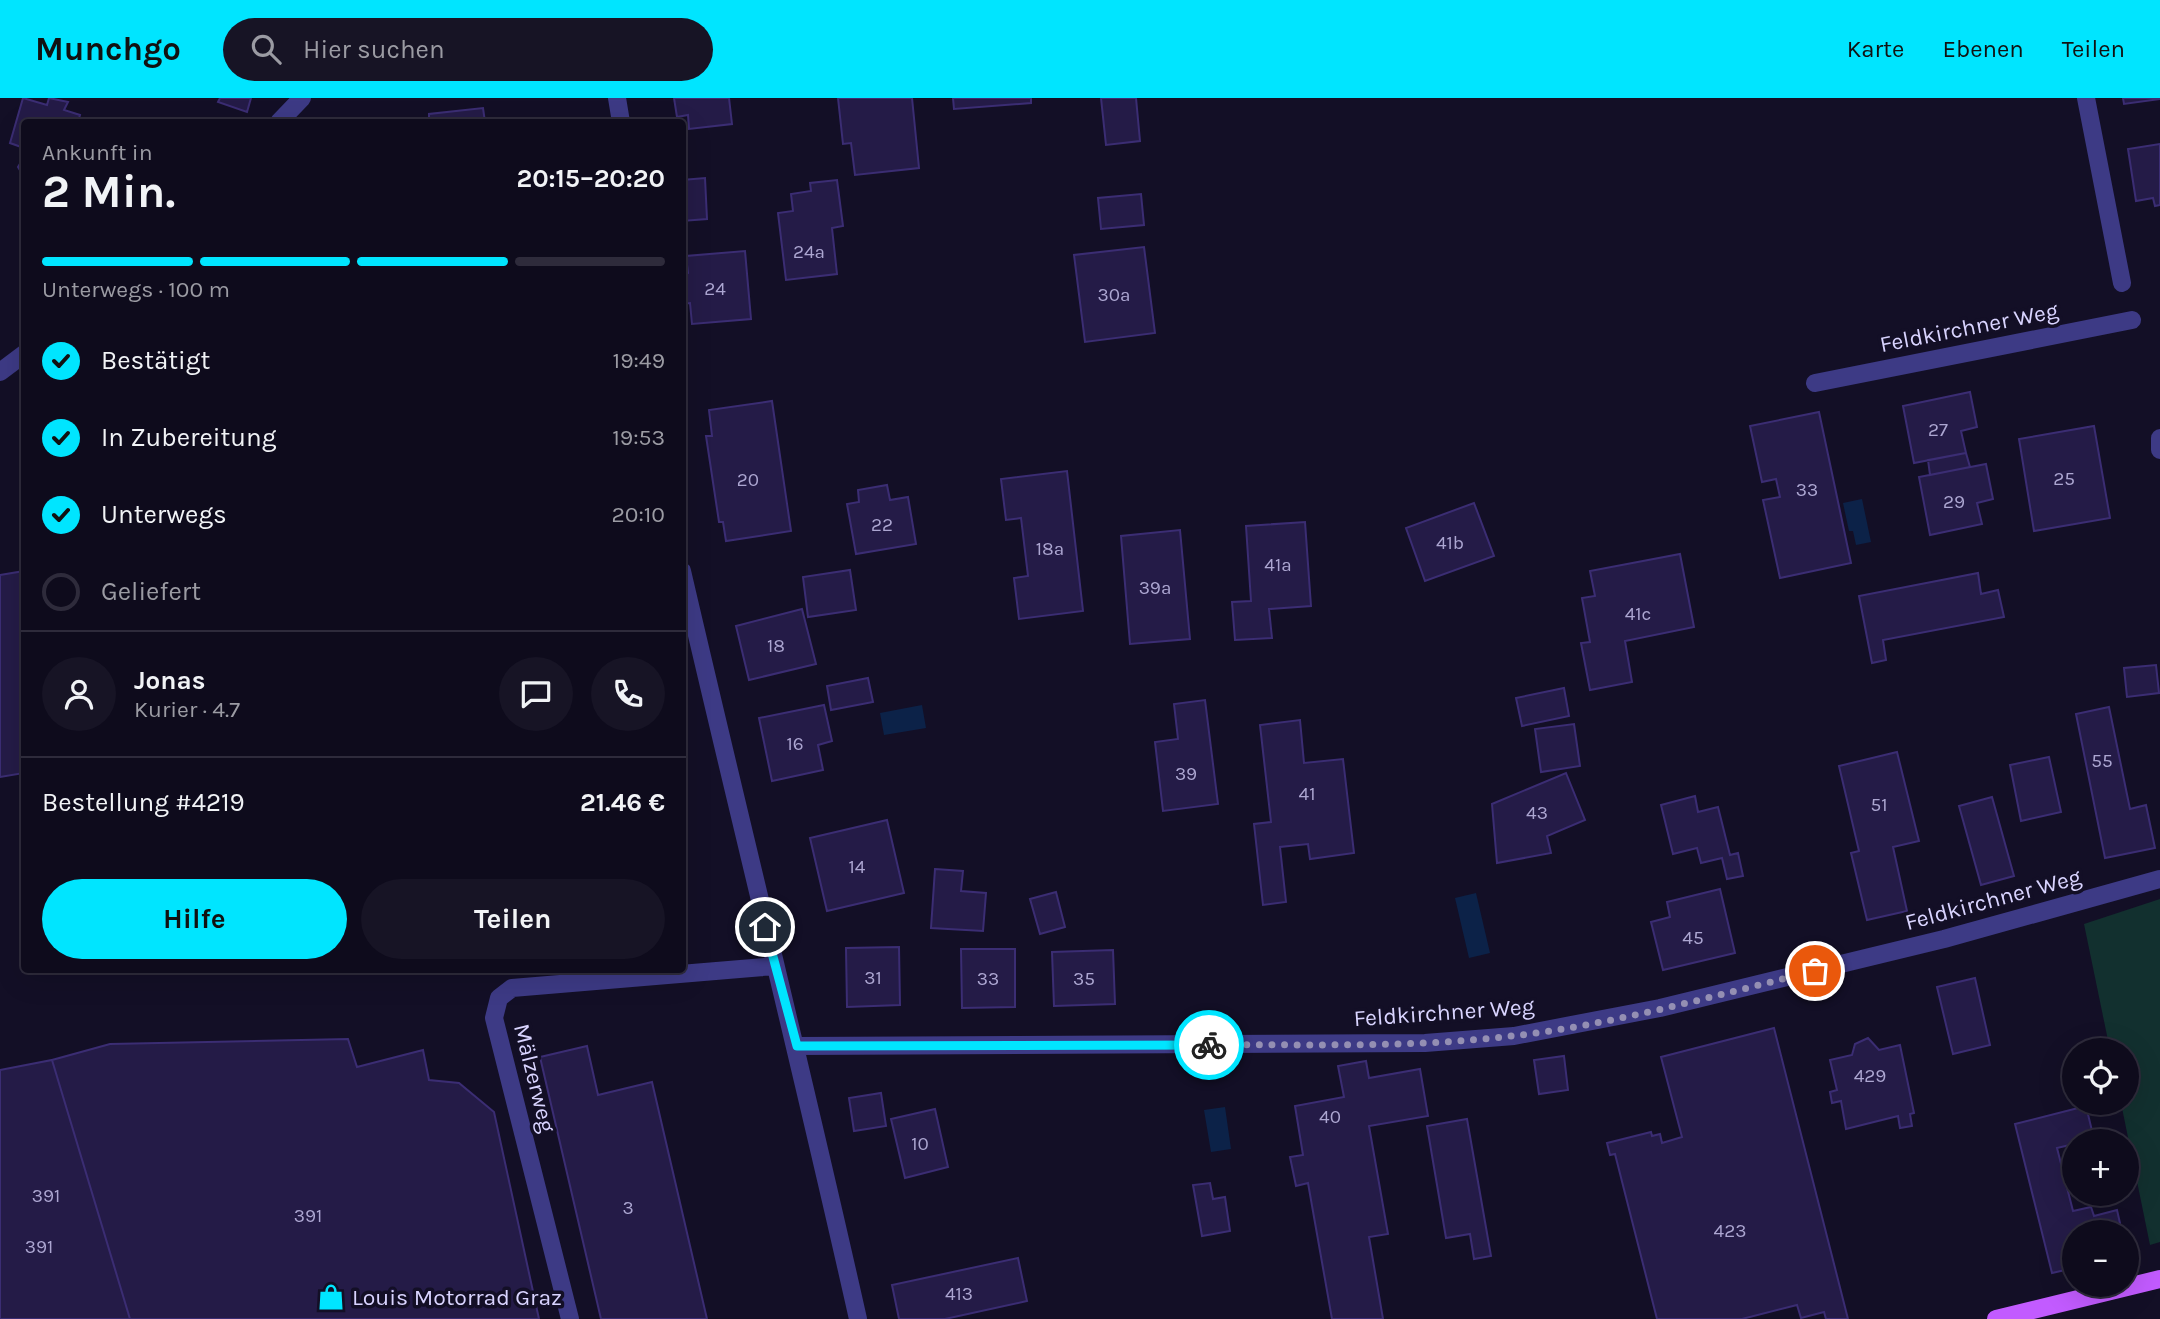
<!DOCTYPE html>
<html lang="de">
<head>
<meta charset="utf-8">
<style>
	:root { --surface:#0e0b1c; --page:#171425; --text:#f1f3f6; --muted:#9b9ba3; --line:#2e2b3b; --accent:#00e5ff }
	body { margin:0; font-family:Karla,sans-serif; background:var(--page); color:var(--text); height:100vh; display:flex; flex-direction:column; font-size:26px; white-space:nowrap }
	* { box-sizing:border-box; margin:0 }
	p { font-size:23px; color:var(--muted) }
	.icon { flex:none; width:38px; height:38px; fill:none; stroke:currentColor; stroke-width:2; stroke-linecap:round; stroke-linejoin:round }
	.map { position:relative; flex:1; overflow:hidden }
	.side { position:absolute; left:21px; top:21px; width:665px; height:854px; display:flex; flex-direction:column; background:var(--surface); border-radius:7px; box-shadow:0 7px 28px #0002,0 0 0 2px var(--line) }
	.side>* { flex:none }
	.buttons { position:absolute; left:2062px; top:940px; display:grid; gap:14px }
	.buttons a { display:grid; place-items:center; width:77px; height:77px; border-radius:50%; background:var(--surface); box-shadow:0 7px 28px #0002,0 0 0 2px var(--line); font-size:35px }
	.pin { position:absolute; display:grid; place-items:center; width:60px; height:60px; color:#fff; margin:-30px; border:4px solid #fff; border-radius:50%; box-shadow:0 2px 7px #0007 }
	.courier { position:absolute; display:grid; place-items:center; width:70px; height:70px; margin:-35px; border:5px solid #00e5ff; border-radius:50%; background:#fff; color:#222; box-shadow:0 2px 9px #0007 }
	.summary em { font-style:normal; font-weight:700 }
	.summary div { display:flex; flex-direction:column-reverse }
	.summary { display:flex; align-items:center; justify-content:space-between; height:119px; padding:0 21px }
	h1 { font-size:46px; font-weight:700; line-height:52px }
	.bar { display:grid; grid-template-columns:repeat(4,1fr); gap:10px 7px; align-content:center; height:84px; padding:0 21px }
	.bar i { height:9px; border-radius:5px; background:var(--line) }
	.bar .active { background:var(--accent) }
	.bar p { grid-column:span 4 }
	.line { display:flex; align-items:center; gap:18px; padding:0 21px; border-top:2px solid var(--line) }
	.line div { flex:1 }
	.round { display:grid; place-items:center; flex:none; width:74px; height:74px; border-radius:37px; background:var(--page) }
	ol { padding:0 21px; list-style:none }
	li { display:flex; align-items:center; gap:21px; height:77px }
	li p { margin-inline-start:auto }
	li .icon { padding:7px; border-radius:50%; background:var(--accent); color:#111; stroke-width:4 }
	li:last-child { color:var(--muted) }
	li i { width:38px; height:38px; border:4px solid var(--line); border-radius:50% }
	.action { display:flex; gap:14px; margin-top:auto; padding:14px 21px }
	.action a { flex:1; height:80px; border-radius:42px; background:var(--accent); color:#111; font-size:28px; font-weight:700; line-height:80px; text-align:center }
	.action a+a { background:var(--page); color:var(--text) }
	header { display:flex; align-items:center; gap:42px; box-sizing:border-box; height:98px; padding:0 35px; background:var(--accent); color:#111 }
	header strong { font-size:33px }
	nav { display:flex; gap:38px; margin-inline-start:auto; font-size:24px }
	.search { width:490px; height:63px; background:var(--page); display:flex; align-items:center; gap:18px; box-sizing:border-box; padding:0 24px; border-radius:38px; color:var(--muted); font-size:26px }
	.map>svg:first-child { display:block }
	.green { fill:#12302f }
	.water { fill:#0c2248 }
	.building { fill:#241b47; stroke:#3b2d73; stroke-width:2 }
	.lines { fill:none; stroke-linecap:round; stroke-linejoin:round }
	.minor { stroke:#3d3a85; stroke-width:18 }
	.major { stroke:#c25bff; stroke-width:18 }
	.done { stroke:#948fb3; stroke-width:7; stroke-dasharray:0 12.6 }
	.route { stroke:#00e5ff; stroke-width:9 }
	.labels { text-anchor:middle; stroke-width:7; stroke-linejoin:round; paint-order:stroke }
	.number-label { font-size:19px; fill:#aca6d1 }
	.street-label { font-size:23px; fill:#d9d4ff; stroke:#130f26 }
	.poi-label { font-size:23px; fill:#d9d4ff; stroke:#130f26; text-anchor:start }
</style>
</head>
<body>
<header>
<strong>Munchgo</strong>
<div class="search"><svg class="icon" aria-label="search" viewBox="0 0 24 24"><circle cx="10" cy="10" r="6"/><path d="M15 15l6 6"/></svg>Hier suchen</div>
<nav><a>Karte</a><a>Ebenen</a><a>Teilen</a></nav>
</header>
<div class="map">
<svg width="2160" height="1221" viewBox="0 0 2160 1221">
	<rect width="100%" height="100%" fill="#130f26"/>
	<path class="green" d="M 2160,801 L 2160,1144 L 2150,1147 L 2121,1005 L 2126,1004 L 2126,952 L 2110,952 L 2084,826 Z"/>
	<path class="water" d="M 1862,401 L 1871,444 L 1856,447 L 1853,433 L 1849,433 L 1843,405 Z
		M 922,607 L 926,630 L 884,637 L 880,615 Z
		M 1476,795 L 1490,855 L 1469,860 L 1455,800 Z
		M 1225,1009 L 1231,1051 L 1211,1054 L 1204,1012 Z"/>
	<path class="building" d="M 23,0 L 47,7 L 49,0 L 68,4 L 64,12 L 80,17 L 78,24 L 24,24 L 24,50 L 10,45 Z
		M 220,0 L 251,0 L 247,14 L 218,4 Z
		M 674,0 L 729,0 L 732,26 L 689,31 L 688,17 L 677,19 Z
		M 838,0 L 912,0 L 919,70 L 855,77 L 851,45 L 843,46 Z
		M 953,0 L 1031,0 L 1031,5 L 954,11 Z
		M 1101,0 L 1136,0 L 1140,43 L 1106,47 Z
		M 2123,0 L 2160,0 L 2160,1 L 2124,6 Z
		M 483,10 L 485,24 L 429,24 L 429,16 Z
		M 2160,46 L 2160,107 L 2155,108 L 2153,100 L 2136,103 L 2128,51 Z
		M 24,59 L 24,79 L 18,69 Z
		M 705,80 L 707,121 L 682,123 L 682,82 Z
		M 837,82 L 843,128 L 832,130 L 837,176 L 786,182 L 778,115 L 793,113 L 791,96 L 811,93 L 810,85 Z
		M 1141,96 L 1144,127 L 1101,131 L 1098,100 Z
		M 1144,149 L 1155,235 L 1085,244 L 1074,157 Z
		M 745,153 L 751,221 L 692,226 L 690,205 L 682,206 L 682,176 L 688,175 L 686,158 Z
		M 1970,294 L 1977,329 L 1961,333 L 1966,355 L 1914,365 L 1903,308 Z
		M 772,303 L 791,433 L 726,443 L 723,424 L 719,424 L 706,338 L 712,338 L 709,312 Z
		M 1819,314 L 1851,465 L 1780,480 L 1763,402 L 1780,399 L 1776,381 L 1762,384 L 1750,328 Z
		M 2094,328 L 2110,420 L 2034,433 L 2019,341 Z
		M 1966,355 L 1970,369 L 1930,377 L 1928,362 Z
		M 1986,366 L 1993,401 L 1977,405 L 1982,426 L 1930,437 L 1919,379 Z
		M 1067,373 L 1083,513 L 1019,521 L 1014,480 L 1028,478 L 1021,420 L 1006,422 L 1001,381 Z
		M 887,387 L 890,402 L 908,399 L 916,446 L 856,456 L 847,406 L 859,404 L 858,392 Z
		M 1474,405 L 1494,458 L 1425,483 L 1406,430 Z
		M 1305,424 L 1311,508 L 1269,511 L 1272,540 L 1235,542 L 1232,504 L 1251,503 L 1246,428 Z
		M 1180,432 L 1190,541 L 1130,546 L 1121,438 Z
		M 1680,456 L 1694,529 L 1625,543 L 1632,584 L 1590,592 L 1581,545 L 1590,544 L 1582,500 L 1595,498 L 1590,473 Z
		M 850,472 L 856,512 L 808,519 L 803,479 Z
		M 24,473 L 24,675 L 0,679 L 0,477 Z
		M 1978,475 L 1981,496 L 1998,492 L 2004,519 L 1883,542 L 1886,562 L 1872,565 L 1859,498 Z
		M 802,511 L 816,566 L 749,582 L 736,528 Z
		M 2156,567 L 2159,595 L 2127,599 L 2124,570 Z
		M 868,580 L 873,604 L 831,612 L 827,588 Z
		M 1564,590 L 1569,618 L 1522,628 L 1516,600 Z
		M 1205,602 L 1218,706 L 1163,713 L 1155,644 L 1178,641 L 1174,606 Z
		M 824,607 L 832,643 L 818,647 L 823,672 L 772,683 L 759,620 Z
		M 2109,609 L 2130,711 L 2146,707 L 2155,750 L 2105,760 L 2076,616 Z
		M 1300,622 L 1304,665 L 1343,661 L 1354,755 L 1310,761 L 1308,746 L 1280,749 L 1286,804 L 1263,807 L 1254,726 L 1271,724 L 1260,627 Z
		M 1574,626 L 1580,668 L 1541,674 L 1535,631 Z
		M 1897,654 L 1919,743 L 1893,749 L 1907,813 L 1867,822 L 1851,755 L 1859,753 L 1839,668 Z
		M 2049,659 L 2061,714 L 2021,723 L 2010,667 Z
		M 1566,675 L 1585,722 L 1547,738 L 1551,755 L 1497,765 L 1492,706 Z
		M 1695,698 L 1698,714 L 1718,709 L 1730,757 L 1738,755 L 1743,778 L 1727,781 L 1722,760 L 1701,765 L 1697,750 L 1673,756 L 1661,707 Z
		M 1992,699 L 2014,778 L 1981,787 L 1959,708 Z
		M 887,722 L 904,795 L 827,813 L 810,740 Z
		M 935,771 L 963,773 L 961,793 L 986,795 L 983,833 L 931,830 Z
		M 1720,791 L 1735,855 L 1663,872 L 1651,824 L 1670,819 L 1667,804 Z
		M 1056,794 L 1065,829 L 1040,836 L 1030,801 Z
		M 899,849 L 900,907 L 847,909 L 846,850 Z
		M 961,851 L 1015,851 L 1015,909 L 962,910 Z
		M 1113,852 L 1115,906 L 1054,908 L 1052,854 Z
		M 1975,880 L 1990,947 L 1953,956 L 1937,889 Z
		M 1774,930 L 1848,1221 L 1826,1221 L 1824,1214 L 1801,1220 L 1797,1207 L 1742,1221 L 1657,1221 L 1615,1056 L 1610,1057 L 1607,1045 L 1651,1034 L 1652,1038 L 1660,1036 L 1662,1045 L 1682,1039 L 1661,959 Z
		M 1868,940 L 1879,952 L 1900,947 L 1914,1015 L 1910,1016 L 1912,1028 L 1900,1030 L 1898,1018 L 1846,1031 L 1841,1003 L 1832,1005 L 1830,994 L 1837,992 L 1830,962 L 1852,957 L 1855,946 Z
		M 348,941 L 357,969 L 423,952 L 429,982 L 459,985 L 494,1014 L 539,1221 L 130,1221 L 52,962 L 110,946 Z
		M 587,948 L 598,997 L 652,984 L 707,1221 L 601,1221 L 540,959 Z
		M 1564,958 L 1568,992 L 1539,996 L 1534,962 Z
		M 52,962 L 130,1221 L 0,1221 L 0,972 Z
		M 1366,963 L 1369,980 L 1420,971 L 1428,1018 L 1369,1028 L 1388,1136 L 1369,1139 L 1383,1221 L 1332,1221 L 1308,1085 L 1296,1088 L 1290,1059 L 1303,1057 L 1295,1008 L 1344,999 L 1338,968 Z
		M 881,995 L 886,1028 L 854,1033 L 849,1000 Z
		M 2086,1008 L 2094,1041 L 2074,1043 L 2074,1046 L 2057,1050 L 2073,1113 L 2091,1109 L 2094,1118 L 2117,1112 L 2122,1134 L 2074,1134 L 2074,1170 L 2052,1175 L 2015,1026 Z
		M 935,1011 L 948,1069 L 905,1080 L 891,1021 Z
		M 1467,1021 L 1491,1158 L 1474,1161 L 1470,1136 L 1446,1140 L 1427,1028 Z
		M 1210,1085 L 1213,1101 L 1225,1099 L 1230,1133 L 1202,1138 L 1193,1087 Z
		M 1018,1160 L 1027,1203 L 945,1221 L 899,1221 L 892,1187 Z"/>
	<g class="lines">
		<path class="minor" d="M 617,0 L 621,24
			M 2086,0 L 2122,185
			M 279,24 L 302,0
			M 0,274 L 24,256
			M 1815,285 L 2132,222
			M 2160,340 L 2160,352
			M 682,473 C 740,723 802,971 858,1221
			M 797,948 L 1425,945 L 1514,938 L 1660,910 L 1944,841 L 2160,781
			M 570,1221 L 494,920 L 499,900 L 512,890 L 775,868"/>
		<path class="major" d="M 1996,1221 L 2160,1181"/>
	</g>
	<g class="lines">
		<path class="done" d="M 1209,947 C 1310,946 1412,950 1512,938 C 1612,927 1717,897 1815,873"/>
		<path class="route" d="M 765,829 L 797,948 L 1209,947"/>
	</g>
	<defs>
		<g id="shop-bare" transform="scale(2.1)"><path d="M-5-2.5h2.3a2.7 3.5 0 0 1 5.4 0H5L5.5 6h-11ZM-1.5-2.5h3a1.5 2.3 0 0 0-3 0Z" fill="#00e5ff" stroke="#130f26" stroke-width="2.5" paint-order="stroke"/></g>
	</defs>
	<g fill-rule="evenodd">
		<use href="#shop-bare" x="331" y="1199"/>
	</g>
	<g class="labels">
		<g class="number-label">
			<text x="809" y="160">24a</text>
			<text x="715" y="197">24</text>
			<text x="1114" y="203">30a</text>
			<text x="1938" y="338">27</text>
			<text x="2064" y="387">25</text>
			<text x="748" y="388">20</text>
			<text x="1807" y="398">33</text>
			<text x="1954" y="410">29</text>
			<text x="882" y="433">22</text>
			<text x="1450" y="451">41b</text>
			<text x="1050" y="457">18a</text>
			<text x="1278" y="473">41a</text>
			<text x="1155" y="496">39a</text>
			<text x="1638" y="522">41c</text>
			<text x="776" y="554">18</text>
			<text x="795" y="652">16</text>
			<text x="2102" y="669">55</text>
			<text x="1186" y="682">39</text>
			<text x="1307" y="702">41</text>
			<text x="1879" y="713">51</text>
			<text x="1537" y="721">43</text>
			<text x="857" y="775">14</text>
			<text x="1693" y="846">45</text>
			<text x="873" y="886">31</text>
			<text x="988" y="887">33</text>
			<text x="1084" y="887">35</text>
			<text x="1870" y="984">429</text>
			<text x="1330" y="1025">40</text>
			<text x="920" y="1052">10</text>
			<text x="46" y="1104">391</text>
			<text x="628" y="1116">3</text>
			<text x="308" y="1124">391</text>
			<text x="1730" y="1139">423</text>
			<text x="39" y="1155">391</text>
			<text x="959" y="1202">413</text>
		</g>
		<g class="street-label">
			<text transform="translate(1969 229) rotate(-11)" y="8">Feldkirchner Weg</text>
			<text transform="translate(1993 801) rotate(-15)" y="8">Feldkirchner Weg</text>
			<text transform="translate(1444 914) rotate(-4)" y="8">Feldkirchner Weg</text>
			<text transform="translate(535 980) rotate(76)" y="8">Mälzerweg</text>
		</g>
		<g class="poi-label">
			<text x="352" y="1207">Louis Motorrad Graz</text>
		</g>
	</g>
</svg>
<div class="buttons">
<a><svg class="icon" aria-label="locate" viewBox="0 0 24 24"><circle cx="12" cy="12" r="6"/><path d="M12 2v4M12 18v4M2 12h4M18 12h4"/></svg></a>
<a>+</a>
<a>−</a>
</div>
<div class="pin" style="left:1815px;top:873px;background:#ea580c"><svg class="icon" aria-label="bag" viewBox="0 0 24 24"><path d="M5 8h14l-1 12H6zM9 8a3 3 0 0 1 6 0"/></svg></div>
<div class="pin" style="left:765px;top:829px;background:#1f2937"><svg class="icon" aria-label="home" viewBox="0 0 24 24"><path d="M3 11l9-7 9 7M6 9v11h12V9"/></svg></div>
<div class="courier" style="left:1209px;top:947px"><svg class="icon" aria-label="bike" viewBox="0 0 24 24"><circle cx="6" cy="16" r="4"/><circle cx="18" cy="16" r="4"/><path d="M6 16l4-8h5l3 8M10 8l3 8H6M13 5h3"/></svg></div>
<section class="side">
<div class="summary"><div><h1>2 Min.</h1><p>Ankunft in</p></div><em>20:15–20:20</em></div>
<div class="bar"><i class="active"></i><i class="active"></i><i class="active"></i><i></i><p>Unterwegs · 100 m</p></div>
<ol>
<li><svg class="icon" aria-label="check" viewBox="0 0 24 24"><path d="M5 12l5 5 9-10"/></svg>Bestätigt<p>19:49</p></li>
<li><svg class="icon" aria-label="check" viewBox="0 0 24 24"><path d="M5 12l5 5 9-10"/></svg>In Zubereitung<p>19:53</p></li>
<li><svg class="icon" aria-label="check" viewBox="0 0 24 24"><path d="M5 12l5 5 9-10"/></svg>Unterwegs<p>20:10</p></li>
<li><i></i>Geliefert</li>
</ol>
<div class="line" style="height:126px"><a class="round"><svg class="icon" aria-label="person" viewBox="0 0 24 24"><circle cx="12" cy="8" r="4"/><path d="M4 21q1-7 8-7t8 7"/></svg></a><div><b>Jonas</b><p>Kurier · 4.7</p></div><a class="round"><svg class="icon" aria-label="chat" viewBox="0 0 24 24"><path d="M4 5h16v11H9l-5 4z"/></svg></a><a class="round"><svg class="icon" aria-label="phone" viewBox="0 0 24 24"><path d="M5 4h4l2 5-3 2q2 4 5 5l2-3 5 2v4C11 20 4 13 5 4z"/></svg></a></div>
<div class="line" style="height:91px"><div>Bestellung #4219</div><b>21.46 €</b></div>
<div class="action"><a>Hilfe</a><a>Teilen</a></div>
</section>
</div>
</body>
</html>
